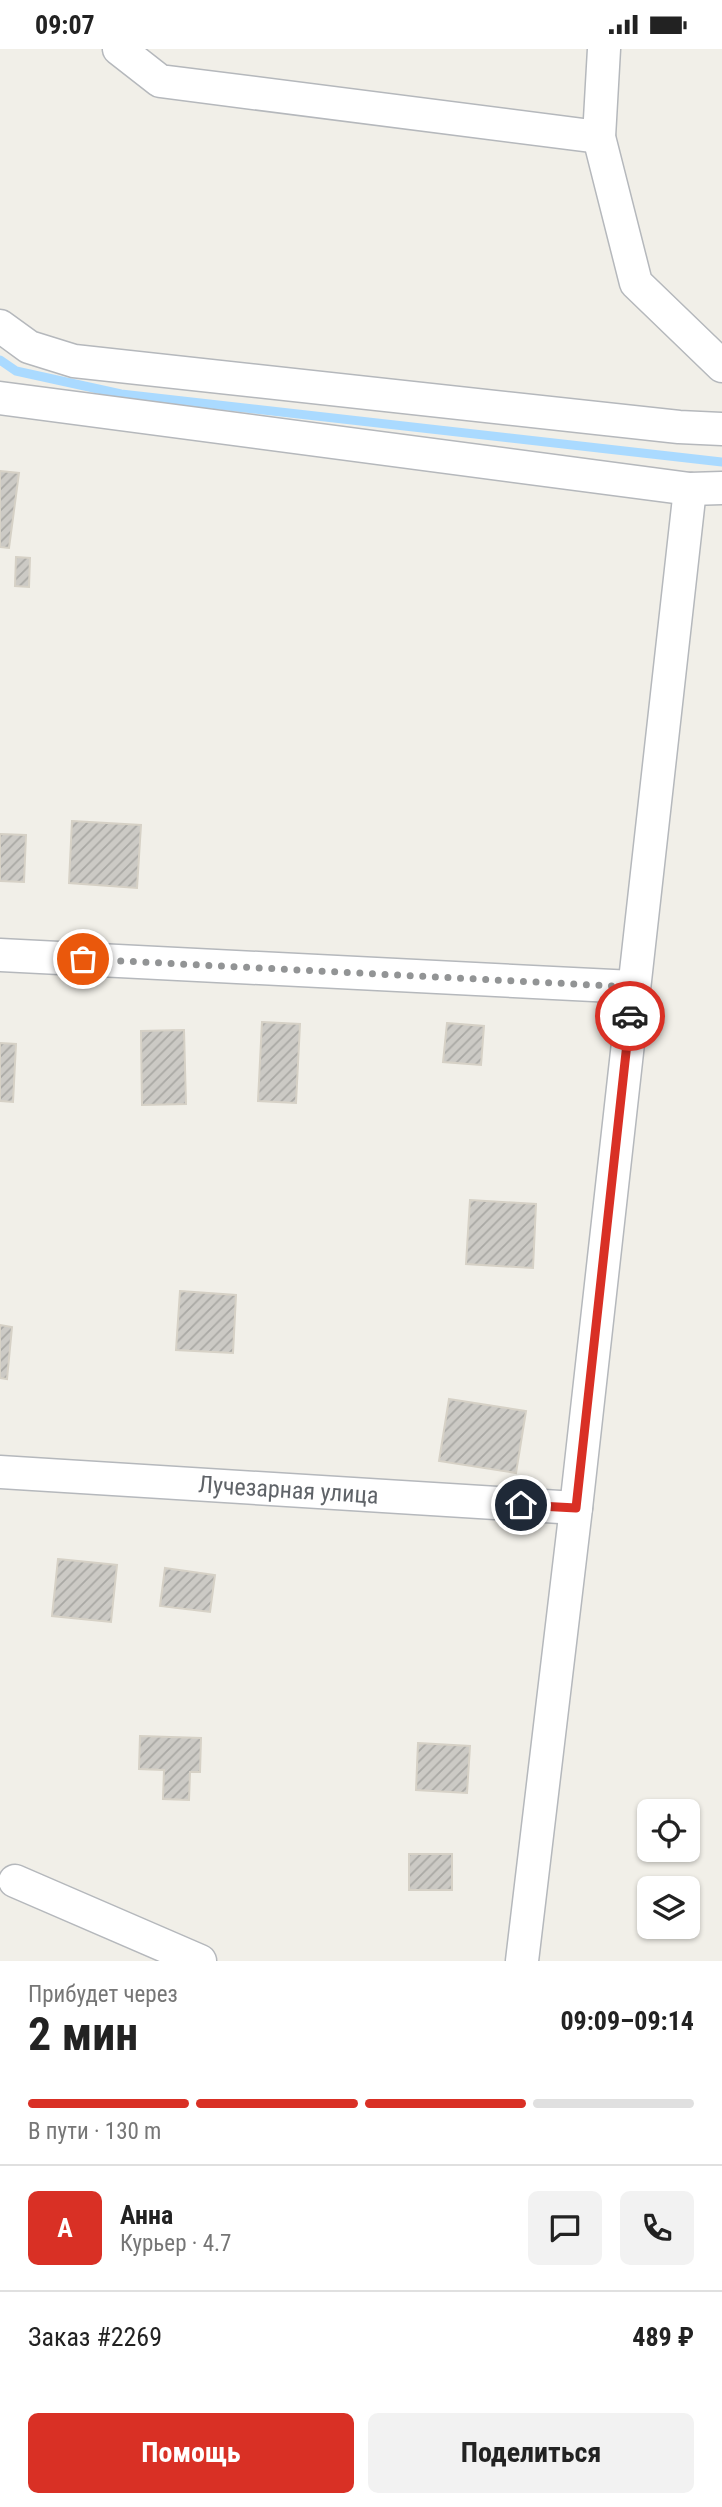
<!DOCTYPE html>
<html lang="ru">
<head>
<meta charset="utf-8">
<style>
	:root { --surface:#fff; --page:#f2f2f2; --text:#222; --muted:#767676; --line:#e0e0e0; --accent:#d93025 }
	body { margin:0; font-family:"Roboto Condensed",sans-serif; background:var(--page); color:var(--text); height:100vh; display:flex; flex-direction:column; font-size:26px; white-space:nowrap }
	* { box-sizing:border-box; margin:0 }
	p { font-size:23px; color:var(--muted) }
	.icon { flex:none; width:38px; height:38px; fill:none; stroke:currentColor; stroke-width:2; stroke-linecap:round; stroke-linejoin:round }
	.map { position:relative; height:1912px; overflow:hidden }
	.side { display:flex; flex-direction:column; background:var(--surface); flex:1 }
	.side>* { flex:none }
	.controls { position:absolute; left:637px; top:1750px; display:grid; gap:14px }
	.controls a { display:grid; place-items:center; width:63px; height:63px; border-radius:10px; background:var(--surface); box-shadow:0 2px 5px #0004; font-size:35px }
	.pin { position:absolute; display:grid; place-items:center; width:60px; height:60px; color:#fff; margin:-30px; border:4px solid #fff; border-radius:50%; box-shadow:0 2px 7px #0007 }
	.courier { position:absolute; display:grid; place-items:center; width:70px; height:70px; margin:-35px; border:5px solid #d93025; border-radius:50%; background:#fff; color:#222; box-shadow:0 2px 9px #0007 }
	.overview em { font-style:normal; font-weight:700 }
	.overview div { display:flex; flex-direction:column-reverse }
	.overview { display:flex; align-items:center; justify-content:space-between; height:119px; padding:0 28px }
	h1 { font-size:46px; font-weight:700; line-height:52px }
	.bar { display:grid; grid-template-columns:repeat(4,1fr); gap:10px 7px; align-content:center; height:84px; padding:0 28px }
	.bar i { height:9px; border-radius:5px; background:var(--line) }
	.bar .active { background:var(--accent) }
	.bar p { grid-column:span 4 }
	.line { display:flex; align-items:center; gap:18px; padding:0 28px; border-top:2px solid var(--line) }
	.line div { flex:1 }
	.round { display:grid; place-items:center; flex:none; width:74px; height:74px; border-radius:10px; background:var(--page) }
	.cta { display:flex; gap:14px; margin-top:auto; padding:14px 28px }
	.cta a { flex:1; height:80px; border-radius:10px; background:var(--accent); color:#fff; font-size:28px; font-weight:700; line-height:80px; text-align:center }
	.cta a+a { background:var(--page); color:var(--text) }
	.status { display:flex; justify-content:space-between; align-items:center; height:49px; padding:0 35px; background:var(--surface); direction:ltr }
	.status svg { height:19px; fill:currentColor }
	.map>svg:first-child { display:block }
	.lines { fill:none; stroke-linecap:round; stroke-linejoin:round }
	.stream { stroke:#aadaff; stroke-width:9 }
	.building { fill:url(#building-hatch); stroke:#d6d1c6; stroke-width:2 }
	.minor-casing { stroke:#b5b8bc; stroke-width:35 }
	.minor { stroke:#fff; stroke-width:32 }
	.done { stroke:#929495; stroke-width:7; stroke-dasharray:0 12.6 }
	.route { stroke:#d93025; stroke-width:9 }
	.labels { text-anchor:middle; stroke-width:7; stroke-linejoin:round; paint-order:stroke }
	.street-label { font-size:24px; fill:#5f6368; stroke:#fff }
</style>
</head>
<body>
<div class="status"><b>09:07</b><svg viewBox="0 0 49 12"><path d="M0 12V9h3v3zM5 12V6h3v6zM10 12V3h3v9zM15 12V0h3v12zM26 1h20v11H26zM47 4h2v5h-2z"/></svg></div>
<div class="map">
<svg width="722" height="1912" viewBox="0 0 722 1912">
	<defs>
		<pattern id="building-hatch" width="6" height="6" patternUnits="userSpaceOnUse" patternTransform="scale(1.75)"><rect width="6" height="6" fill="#cccac5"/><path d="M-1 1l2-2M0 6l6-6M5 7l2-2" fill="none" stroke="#a9a8a4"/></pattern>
	</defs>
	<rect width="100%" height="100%" fill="#f1efe8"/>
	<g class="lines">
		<path class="stream" d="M 0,311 L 16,322 L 121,345 L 722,413"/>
	</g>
	<path class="building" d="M 0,422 L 19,424 L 9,499 L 0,498 Z
		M 16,508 L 30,509 L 29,538 L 15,537 Z
		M 72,772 L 141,776 L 137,839 L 69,834 Z
		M 0,785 L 26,786 L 24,833 L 0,832 Z
		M 262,973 L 300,975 L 296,1054 L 258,1052 Z
		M 447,974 L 484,977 L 481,1016 L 443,1013 Z
		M 184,981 L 186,1055 L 142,1056 L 141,982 Z
		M 0,994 L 16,995 L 13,1053 L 0,1052 Z
		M 470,1151 L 536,1155 L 533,1219 L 466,1215 Z
		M 180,1242 L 236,1246 L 233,1304 L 176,1301 Z
		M 0,1276 L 12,1278 L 7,1330 L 0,1329 Z
		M 449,1350 L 526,1362 L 516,1424 L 439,1412 Z
		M 58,1510 L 117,1516 L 111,1573 L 52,1567 Z
		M 165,1519 L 215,1526 L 210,1563 L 160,1557 Z
		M 140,1687 L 201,1689 L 200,1723 L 190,1723 L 189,1751 L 163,1750 L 164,1721 L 139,1720 Z
		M 418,1694 L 470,1697 L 467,1744 L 416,1741 Z
		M 409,1805 L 452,1805 L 452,1841 L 409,1841 Z"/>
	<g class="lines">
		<g class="minor-casing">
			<g id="minor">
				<path d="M 119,0 L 160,32 L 599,88"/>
				<path d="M 604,0 L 599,88 L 636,234 L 722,317"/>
				<path d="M 0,277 L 29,298 L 74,312 L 679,378 L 722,380"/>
				<path d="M 0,349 L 690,440 L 722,439"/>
				<path d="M 0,906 L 633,938"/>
				<path id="s1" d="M 0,1423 L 576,1459"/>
				<path d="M 15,1832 L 200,1912"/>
				<path d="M 522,1912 L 576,1459 L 690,440"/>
			</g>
		</g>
		<use href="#minor" class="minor"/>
	</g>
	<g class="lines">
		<path class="done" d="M 83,910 L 633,938 L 630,967"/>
		<path class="route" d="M 521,1456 L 576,1459 L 630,967"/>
	</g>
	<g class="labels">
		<g class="street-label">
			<text dy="8" stroke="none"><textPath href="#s1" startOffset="289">Лучезарная улица</textPath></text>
		</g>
	</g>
</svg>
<div class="controls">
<a><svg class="icon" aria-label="locate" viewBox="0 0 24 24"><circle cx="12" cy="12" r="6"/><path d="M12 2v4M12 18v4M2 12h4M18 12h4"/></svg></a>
<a><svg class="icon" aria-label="layers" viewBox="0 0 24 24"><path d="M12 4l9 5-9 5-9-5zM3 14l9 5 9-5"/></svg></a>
</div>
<div class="pin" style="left:83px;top:910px;background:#ea580c"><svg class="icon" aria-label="bag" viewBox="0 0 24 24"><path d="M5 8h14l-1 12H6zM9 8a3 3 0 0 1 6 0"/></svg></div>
<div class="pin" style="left:521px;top:1456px;background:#1f2937"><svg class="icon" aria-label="home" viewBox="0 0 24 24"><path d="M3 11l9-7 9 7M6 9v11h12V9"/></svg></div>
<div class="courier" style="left:630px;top:967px"><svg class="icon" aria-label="car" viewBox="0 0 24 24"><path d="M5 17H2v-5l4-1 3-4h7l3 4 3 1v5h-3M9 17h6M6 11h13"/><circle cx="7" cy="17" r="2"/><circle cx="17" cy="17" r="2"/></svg></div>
</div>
<section class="side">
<div class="overview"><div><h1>2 мин</h1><p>Прибудет через</p></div><em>09:09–09:14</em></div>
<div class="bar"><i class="active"></i><i class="active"></i><i class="active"></i><i></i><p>В пути · 130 m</p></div>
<div class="line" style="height:126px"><b class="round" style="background:var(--accent);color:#fff">А</b><div><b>Анна</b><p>Курьер · 4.7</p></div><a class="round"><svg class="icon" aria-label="chat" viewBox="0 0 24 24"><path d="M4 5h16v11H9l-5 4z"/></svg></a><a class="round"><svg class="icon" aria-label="phone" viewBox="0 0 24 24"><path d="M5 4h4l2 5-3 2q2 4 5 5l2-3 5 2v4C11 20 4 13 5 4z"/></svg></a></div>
<div class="line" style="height:91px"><div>Заказ #2269</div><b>489 ₽</b></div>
<div class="cta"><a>Помощь</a><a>Поделиться</a></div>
</section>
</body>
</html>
